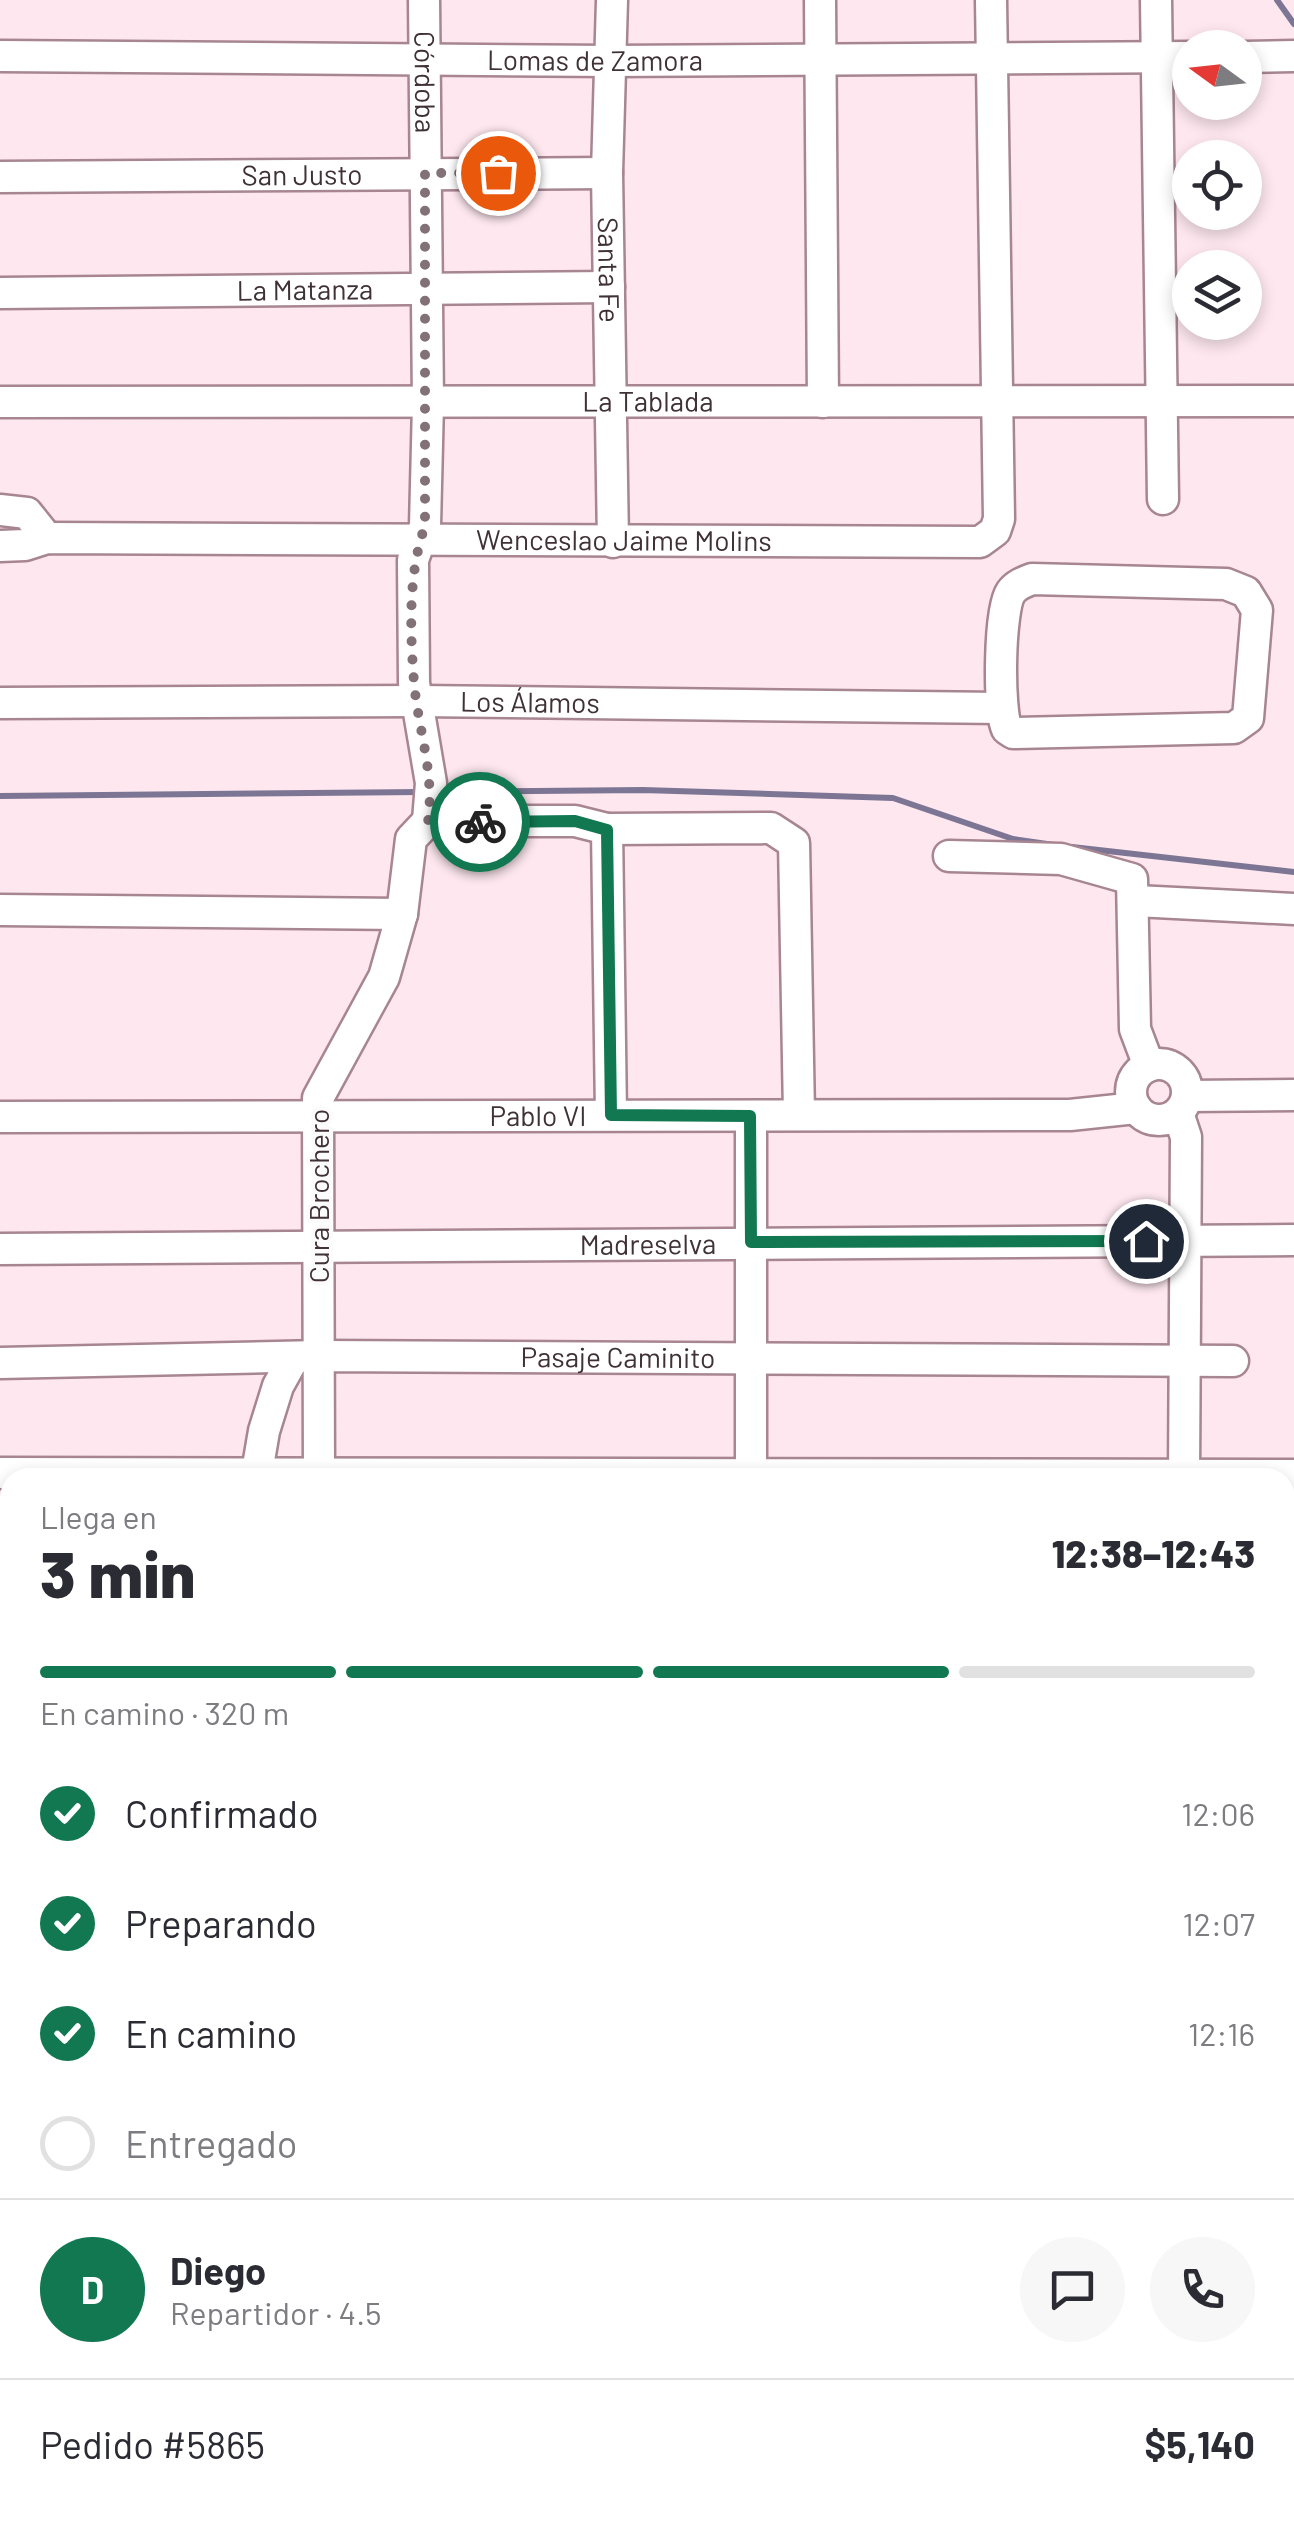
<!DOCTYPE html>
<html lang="es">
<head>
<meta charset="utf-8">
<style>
	:root { --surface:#fff; --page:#f7f7f7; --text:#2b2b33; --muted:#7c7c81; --line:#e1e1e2; --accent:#117851 }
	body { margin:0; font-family:Barlow,sans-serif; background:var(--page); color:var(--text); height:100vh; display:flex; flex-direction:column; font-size:38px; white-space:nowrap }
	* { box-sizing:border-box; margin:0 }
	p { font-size:32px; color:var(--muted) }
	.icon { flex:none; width:55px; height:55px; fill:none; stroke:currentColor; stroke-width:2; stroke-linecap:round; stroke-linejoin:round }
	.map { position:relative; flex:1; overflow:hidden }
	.sheet { position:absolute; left:0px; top:1468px; width:1295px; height:1062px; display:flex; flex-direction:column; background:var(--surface); border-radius:30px 30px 0 0; box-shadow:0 5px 15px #0003 }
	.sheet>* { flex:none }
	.needle { width:65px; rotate:285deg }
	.buttons { position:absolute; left:1172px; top:30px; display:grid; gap:20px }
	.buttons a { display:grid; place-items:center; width:90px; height:90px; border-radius:50%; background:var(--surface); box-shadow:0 5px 15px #0003; font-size:50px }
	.pin { position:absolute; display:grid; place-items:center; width:85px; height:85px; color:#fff; margin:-42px; border:5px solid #fff; border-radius:50%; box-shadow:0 2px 10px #0007 }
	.courier { position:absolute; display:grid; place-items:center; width:100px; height:100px; margin:-50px; border:8px solid #117851; border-radius:50%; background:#fff; color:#222; box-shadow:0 2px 12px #0007 }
	.summary em { font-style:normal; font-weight:800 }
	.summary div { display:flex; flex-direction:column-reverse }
	.summary { display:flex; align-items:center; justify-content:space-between; height:170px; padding:0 40px }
	h1 { font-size:65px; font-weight:800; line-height:75px }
	.bar { display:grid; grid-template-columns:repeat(4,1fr); gap:15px 10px; align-content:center; height:120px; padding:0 40px }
	.bar i { height:12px; border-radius:8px; background:var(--line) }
	.bar .selected { background:var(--accent) }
	.bar p { grid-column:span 4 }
	.line { display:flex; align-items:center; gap:25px; padding:0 40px; border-top:2px solid var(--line) }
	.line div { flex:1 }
	.round { display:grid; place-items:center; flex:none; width:105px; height:105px; border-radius:52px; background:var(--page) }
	ol { padding:0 40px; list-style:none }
	li { display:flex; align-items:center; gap:30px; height:110px }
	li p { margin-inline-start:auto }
	li .icon { padding:10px; border-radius:50%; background:var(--accent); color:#fff; stroke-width:4 }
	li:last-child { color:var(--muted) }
	li i { width:55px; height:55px; border:5px solid var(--line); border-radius:50% }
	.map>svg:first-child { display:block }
	.green { fill:#fbd9bd }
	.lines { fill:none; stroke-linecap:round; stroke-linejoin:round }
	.stream { stroke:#7c7694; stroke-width:6 }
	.minor-casing { stroke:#a78591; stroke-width:35 }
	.path { stroke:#bfabb2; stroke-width:4; stroke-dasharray:5 5; stroke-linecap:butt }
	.minor { stroke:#fff; stroke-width:30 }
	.done { stroke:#827177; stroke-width:10; stroke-dasharray:0 18 }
	.route { stroke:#117851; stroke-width:12 }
	.labels { text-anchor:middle; stroke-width:8; stroke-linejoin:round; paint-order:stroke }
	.street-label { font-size:28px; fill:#3f3136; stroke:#fbfbfb }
</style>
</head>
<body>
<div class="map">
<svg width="1294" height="2528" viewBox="0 0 1294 2528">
	<rect width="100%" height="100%" fill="#fee7ef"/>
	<path class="green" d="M 495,2520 L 757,2520 L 757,2528 L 495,2528 Z"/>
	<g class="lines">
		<path class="stream" d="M 1277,0 L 1294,24
			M 439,792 L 643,790 L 893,798 L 1013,839 L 1054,845
			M 0,796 L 422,792
			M 1072,847 L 1294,872"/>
		<g class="minor-casing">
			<g id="minor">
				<path id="s1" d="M 424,0 L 428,403 L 425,526 L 413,560 L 414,683 L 431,783 L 428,821"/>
				<path id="s2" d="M 612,0 L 607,173 L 613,542"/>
				<path d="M 820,0 L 823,402"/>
				<path d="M 1156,0 L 1163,499"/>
				<path id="s3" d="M 0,56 L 612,61 L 1190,57"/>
				<path d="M 1245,57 L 1294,56"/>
				<path id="s4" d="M 0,177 L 607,173"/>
				<path id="s5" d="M 0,293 L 609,287"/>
				<path id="s6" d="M 0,402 L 1294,401"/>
				<path d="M 0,510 L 27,513 L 47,538"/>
				<path id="s7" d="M 0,546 L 25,545 L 47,538 L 980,542 L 995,531 L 999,519 L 991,0"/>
				<path d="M 1032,579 L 1226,584 L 1246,592 L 1257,610 L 1248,718 L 1234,728 L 1013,733 L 1007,729 C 998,710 999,609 1011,592 C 1016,585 1024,582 1032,579 Z"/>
				<path id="s8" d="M 0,703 L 418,701 L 1001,708"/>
				<path d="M 428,821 L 575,821 L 607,829 L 771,828 L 794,843 L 799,1114"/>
				<path d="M 607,829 L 611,1115"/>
				<path d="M 949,856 L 1061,859 L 1132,879 L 1135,1029 L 1149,1066"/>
				<path d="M 1136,901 L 1294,909"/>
				<path d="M 0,910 L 402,914"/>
				<circle cx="1159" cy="1092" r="28"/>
				<path d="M 1187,1096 L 1294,1095"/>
				<path d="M 1178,1113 L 1186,1137 L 1184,1478"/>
				<path d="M 751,1116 L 751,1478"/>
				<path id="s9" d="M 0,1117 L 1070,1115 L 1136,1108"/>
				<path id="s10" d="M 0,1249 L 1294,1240"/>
				<path id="s11" d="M 0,1363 L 319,1356 L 1233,1361"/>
				<path d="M 0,1473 L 1294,1475"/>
				<path d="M 256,1478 L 264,1431 L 278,1386 L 293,1359"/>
				<path d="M 319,1478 L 318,1098 L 384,977 L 402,914 L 411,839 L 428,821"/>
				<path d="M 0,1583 L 10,1583"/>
				<path d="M 1285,1583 L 1294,1583"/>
				<path d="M 0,1706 L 10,1706"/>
				<path d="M 1285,1706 L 1287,1706"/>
				<path d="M 1285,1824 L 1294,1824"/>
				<path d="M 0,1827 L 10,1827"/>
				<path d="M 0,1923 L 10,1939"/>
				<path d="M 1285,1945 L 1294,1945"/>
				<path d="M 1285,2061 L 1294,2061"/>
				<path d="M 0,2121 L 10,2133"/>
				<path d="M 1285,2171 L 1294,2171"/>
				<path d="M 1285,2290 L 1294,2290"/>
				<path d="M 1285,2402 L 1294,2402"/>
				<path d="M 1285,2516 L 1294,2516"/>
				<path d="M 0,2518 L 10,2513"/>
				<path d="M 379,2520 L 384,2528"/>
				<path d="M 773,2528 L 773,2520"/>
				<path d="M 949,2528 L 949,2520"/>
			</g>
		</g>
		<path class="path" d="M 510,2528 L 510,2520"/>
		<use href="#minor" class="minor"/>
	</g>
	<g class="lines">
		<path class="done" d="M 480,822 L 428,822 C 435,773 418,729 414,682 C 410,631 408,573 425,526 L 425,173 L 498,173"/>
		<path class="route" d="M 480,822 L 575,821 L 607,830 L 611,1115 L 750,1116 L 751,1242 L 1146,1241"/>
	</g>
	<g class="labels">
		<g class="street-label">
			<text dy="10" stroke="none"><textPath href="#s3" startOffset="595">Lomas de Zamora</textPath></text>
			<text dy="10" stroke="none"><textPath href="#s1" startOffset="82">Córdoba</textPath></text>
			<text dy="10" stroke="none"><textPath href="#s4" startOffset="302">San Justo</textPath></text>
			<text dy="10" stroke="none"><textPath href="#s2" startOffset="270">Santa Fe</textPath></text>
			<text dy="10" stroke="none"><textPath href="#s5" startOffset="305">La Matanza</textPath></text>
			<text dy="10" stroke="none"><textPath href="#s6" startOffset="648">La Tablada</textPath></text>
			<text dy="10" stroke="none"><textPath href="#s7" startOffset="625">Wenceslao Jaime Molins</textPath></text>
			<text dy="10" stroke="none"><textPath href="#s8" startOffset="530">Los Álamos</textPath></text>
			<text dy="10" stroke="none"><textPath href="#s9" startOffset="538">Pablo VI</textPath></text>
			<text transform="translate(319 1196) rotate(-90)" y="10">Cura Brochero</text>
			<text dy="10" stroke="none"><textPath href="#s10" startOffset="648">Madreselva</textPath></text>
			<text dy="10" stroke="none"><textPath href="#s11" startOffset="618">Pasaje Caminito</textPath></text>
		</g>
	</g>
</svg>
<div class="buttons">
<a><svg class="needle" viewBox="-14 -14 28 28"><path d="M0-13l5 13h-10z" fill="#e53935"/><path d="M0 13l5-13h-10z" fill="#7c7c81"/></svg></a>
<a><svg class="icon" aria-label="locate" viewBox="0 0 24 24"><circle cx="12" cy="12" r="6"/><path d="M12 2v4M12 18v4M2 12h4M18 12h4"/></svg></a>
<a><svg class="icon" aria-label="layers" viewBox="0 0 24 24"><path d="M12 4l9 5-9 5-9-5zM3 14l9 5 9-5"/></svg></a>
</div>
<div class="pin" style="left:498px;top:173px;background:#ea580c"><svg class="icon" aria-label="bag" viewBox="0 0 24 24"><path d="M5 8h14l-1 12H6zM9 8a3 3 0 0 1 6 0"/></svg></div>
<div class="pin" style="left:1146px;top:1241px;background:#1f2937"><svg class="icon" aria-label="home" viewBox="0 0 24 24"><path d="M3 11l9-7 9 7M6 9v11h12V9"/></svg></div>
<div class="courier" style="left:480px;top:822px"><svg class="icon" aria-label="bike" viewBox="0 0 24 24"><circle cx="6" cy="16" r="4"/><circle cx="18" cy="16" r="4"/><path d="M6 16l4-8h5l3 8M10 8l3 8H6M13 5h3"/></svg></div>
<section class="sheet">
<div class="summary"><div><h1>3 min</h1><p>Llega en</p></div><em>12:38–12:43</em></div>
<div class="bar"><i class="selected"></i><i class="selected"></i><i class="selected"></i><i></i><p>En camino · 320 m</p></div>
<ol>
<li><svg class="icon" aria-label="check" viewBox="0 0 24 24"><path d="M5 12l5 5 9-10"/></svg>Confirmado<p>12:06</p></li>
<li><svg class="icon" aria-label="check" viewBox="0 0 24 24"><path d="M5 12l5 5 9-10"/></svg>Preparando<p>12:07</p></li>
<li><svg class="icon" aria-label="check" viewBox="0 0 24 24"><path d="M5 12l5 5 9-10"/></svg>En camino<p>12:16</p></li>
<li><i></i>Entregado</li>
</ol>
<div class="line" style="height:180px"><b class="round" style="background:var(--accent);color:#fff">D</b><div><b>Diego</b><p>Repartidor · 4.5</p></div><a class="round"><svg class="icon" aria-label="chat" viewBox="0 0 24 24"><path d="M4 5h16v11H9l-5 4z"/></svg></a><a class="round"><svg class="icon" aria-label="phone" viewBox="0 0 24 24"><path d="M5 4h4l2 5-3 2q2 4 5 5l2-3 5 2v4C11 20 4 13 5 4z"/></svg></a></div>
<div class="line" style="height:130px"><div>Pedido #5865</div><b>$5,140</b></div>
</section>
</div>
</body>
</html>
